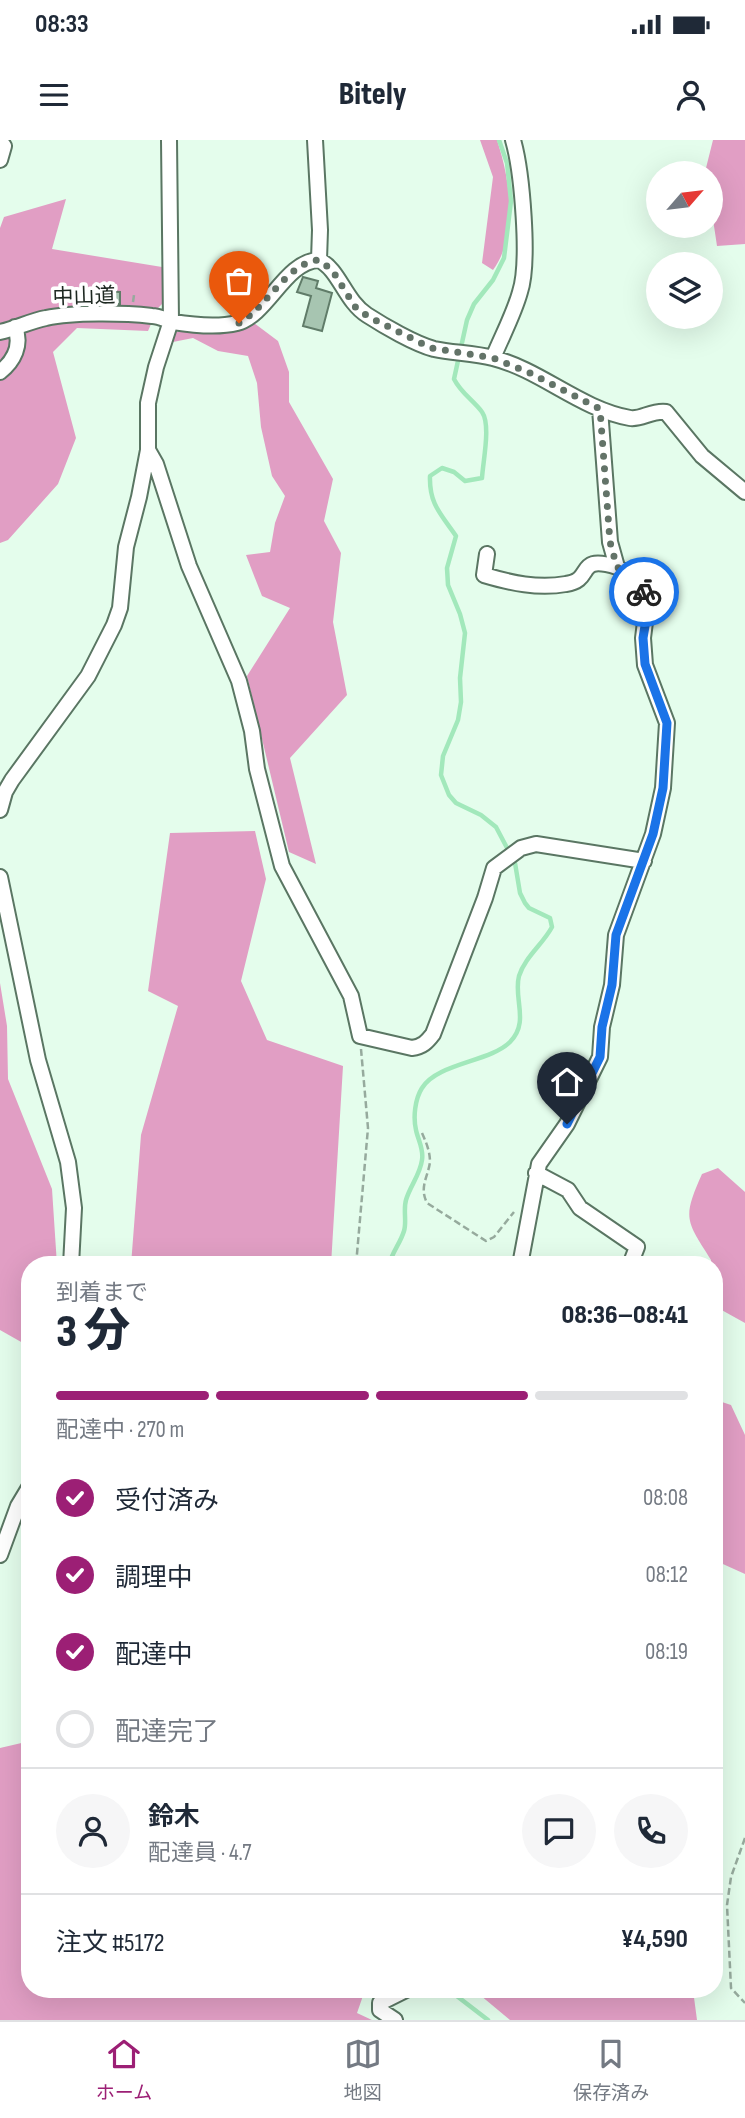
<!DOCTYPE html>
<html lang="ja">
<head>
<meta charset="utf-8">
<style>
	:root { --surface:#fff; --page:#f6f6f7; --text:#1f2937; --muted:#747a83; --line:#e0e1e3; --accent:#9c1f75 }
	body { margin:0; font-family:"Sofia Sans Condensed","Noto Sans JP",sans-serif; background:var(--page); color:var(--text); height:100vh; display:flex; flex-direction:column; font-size:26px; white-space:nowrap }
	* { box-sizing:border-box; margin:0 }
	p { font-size:23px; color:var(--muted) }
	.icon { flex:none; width:38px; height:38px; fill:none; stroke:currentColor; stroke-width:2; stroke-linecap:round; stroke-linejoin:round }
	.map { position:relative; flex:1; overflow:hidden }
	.sheet { position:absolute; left:21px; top:1116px; width:702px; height:742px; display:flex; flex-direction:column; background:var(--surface); border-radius:28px; box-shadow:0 7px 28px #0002 }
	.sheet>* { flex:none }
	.needle { width:46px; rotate:62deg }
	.controls { position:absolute; left:646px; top:21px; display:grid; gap:14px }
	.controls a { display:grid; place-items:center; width:77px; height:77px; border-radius:50%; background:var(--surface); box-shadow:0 7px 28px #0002; font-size:35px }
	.pin { position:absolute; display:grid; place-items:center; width:60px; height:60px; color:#fff; margin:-72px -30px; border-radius:50% 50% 50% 0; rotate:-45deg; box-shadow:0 0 7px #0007 }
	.pin .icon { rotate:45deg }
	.courier { position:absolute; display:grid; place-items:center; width:70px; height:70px; margin:-35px; border:5px solid #1a73e8; border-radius:50%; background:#fff; color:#222; box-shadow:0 2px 9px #0007 }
	.head em { font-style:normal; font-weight:800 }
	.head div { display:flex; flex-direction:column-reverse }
	.head { display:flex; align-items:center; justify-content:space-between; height:119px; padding:0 35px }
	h1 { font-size:46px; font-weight:800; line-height:52px }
	.bar { display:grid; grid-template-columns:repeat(4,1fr); gap:10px 7px; align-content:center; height:84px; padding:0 35px }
	.bar i { height:9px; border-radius:5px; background:var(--line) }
	.bar .current { background:var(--accent) }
	.bar p { grid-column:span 4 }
	.line { display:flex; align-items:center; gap:18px; padding:0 35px; border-top:2px solid var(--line) }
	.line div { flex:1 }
	.round { display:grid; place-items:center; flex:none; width:74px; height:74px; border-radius:37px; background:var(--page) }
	ol { padding:0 35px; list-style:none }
	li { display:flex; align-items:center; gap:21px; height:77px }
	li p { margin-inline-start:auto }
	li .icon { padding:7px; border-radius:50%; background:var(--accent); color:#fff; stroke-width:4 }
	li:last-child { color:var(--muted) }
	li i { width:38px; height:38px; border:4px solid var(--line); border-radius:50% }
	.status { display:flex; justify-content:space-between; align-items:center; height:49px; padding:0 35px; background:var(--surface); direction:ltr }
	.status svg { height:19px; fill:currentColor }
	header { display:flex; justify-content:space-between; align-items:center; height:91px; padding:0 35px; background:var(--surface); font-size:32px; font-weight:800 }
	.tabs { display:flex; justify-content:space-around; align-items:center; height:98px; border-top:2px solid var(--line); background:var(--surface); font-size:19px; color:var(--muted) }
	.tabs a { display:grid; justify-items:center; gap:4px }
	.tabs .current { color:var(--accent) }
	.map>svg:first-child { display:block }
	.forest { fill:#e19ec4 }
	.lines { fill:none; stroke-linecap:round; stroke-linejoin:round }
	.stream { stroke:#a2e8bb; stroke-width:4.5 }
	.building { fill:#a7c5b1; stroke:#607c69; stroke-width:2 }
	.minor-casing { stroke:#5a7663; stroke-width:18 }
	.path { stroke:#96aa9d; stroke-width:2.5; stroke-dasharray:7 3.5; stroke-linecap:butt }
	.minor { stroke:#fff; stroke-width:14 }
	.done { stroke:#637368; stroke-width:7; stroke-dasharray:0 12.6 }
	.route { stroke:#1a73e8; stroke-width:9 }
	.labels { text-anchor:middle; stroke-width:7; stroke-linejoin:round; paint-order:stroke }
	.street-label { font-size:21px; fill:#1d2821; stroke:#fff }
</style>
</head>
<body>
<div class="status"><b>08:33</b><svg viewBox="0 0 49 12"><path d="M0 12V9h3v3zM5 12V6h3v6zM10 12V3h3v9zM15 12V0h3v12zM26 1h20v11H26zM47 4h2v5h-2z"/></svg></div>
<header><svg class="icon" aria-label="menu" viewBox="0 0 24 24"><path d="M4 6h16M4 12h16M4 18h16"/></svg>Bitely<svg class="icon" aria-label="person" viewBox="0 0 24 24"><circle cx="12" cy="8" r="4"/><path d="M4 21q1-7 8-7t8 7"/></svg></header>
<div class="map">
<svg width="745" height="1880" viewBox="0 0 745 1880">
	<rect width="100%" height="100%" fill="#e4fdec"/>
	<path class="forest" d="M 480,0 L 497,0 C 510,40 519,94 493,130 L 482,123 L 493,37 Z
		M 713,0 L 745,0 L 745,104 L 717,106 L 711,66 L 710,33 L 705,32 Z
		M 66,59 L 52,109 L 162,127 L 163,163 L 158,168 L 148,191 L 77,188 L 53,212 L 76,298 L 58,344 L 8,400 L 0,403 L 0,88 L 4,77 Z
		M 254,183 L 278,201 L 289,232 L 289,262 L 333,339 L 324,381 L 341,413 L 333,482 L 347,555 L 290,618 L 316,724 L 289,712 L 247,536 L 290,468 L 262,456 L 246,415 L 270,412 L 275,383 L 285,356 L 272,336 L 261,287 L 257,243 L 248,216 L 218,211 L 193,198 L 173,202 L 173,192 L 211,191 Z
		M 255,691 L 266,739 L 241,841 L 267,900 L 343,926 L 331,1125 L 131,1125 L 141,995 L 178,866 L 148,851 L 170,693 Z
		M 0,843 L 7,886 L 8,939 L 52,1049 L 57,1125 L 30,1125 L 30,1207 L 0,1190 Z
		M 718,1028 L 745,1052 L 745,1183 L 718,1168 L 714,1125 L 711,1125 L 711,1120 C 686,1080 682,1079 702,1034 Z
		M 719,1261 L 731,1265 L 745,1295 L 745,1434 L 714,1420 L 714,1270 Z
		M 30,1601 L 30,1850 L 365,1850 L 357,1873 L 372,1880 L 0,1880 L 0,1608 Z
		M 474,1850 L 693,1850 L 697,1880 L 510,1880 Z"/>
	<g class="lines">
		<path class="stream" d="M 389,1125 C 392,1112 400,1104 404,1091 C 407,1082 403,1070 406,1060 C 410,1046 420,1035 422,1020 C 424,1009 418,1000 416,990 C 413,977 415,959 422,948 C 437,923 490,922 510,902 C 530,882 513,858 519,836 C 525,817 543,804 552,787 L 550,778 L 529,768 L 525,763 L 520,753 L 515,723 L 496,687 L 481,675 L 456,663 L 449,655 L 441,635 L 443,616 L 458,580 L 461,562 L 460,538 L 465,493 L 460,474 L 448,445 L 447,428 L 456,396 C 441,374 429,364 430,336 L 442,328 L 454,332 L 465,341 L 482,338 C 483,321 491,285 482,272 C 473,260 461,253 454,239 L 467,180 L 474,164 L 493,140 L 504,118 L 511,61 L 507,23 L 499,0
			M 449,1850 L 488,1880"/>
	</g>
	<path class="building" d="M 303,137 L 318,141 L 316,148 L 332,153 L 322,191 L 303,186 L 311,156 L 297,152 Z
		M 103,151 L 120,152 L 120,164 L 103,164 Z"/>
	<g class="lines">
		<g class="minor-casing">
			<path id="minor" d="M 315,0 L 320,90 L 319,120
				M 0,1 L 4,6 L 0,20
				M 0,192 C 15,189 30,181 46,178 C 73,172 124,173 152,176 C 159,176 166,180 173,182 C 192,185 217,188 237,183 C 268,175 285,121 319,120 C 339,129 345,161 367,175 C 384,186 415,204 434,209 C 453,213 474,213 493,218 C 541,230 580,269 630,278 C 641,280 652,270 666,272 L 702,316 L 745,352
				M 493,218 C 502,196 514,174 520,152 C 530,122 522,31 513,0
				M 0,232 C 14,221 22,205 15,187
				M 148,310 L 156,324 L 189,426 L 239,541 L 252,591 L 257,629 L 282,726 L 351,856 L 360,896 L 412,908 C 422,907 427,902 433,894 L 485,758 L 494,728 L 521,708 L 536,704 L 644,721
				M 487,414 L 484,435 C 511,443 538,449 566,444 C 595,440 574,414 617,427
				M 0,670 L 5,652 L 12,640 L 88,536 L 114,485 L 120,468 L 126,407 L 139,357 L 148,310 L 148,263 L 156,227 L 171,181 L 169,0
				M 0,737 L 38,920 L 68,1022 L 74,1068 L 71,1125
				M 536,1033 L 568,1050 L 580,1068 L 637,1107 L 630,1125
				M 520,1125 L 539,1024 L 567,984 L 600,917 L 602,887 L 612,845 L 616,795 L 653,694 L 663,648 L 667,583 L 645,525 L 643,498 L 648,458 L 629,434 L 617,427 L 610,402 L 600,269
				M 0,1415 L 18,1366 L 30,1346
				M 395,1880 L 380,1870 L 380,1863 L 406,1850"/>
		</g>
		<path class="path" d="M 133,162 L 134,155
			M 422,993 C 426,1002 430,1011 430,1022 C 428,1037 419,1047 427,1063 L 486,1101 L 494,1097 L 514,1072
			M 356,1125 L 368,988 L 361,909
			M 745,1698 L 731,1737 L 727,1765 L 731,1848 L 745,1863"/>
		<use href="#minor" class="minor"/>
	</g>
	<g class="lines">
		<path class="done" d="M 239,183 C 266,168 288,122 319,120 L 332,130 L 356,168 L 369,177 L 431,208 L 493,218 L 530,233 L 600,269 L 610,402 L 617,427 L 629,434 L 644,452"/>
		<path class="route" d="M 567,984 L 600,917 L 602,887 L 612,845 L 616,795 L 653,694 L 663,648 L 667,583 L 645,524 L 643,498 L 648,468 L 648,458 L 644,452"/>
	</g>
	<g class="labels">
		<g class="street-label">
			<text transform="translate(84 156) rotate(-2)" y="7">中山道</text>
		</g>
	</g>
</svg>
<div class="controls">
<a><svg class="needle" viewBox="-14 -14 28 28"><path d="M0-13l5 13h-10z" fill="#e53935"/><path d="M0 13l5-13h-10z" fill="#747a83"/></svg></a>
<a><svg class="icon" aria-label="layers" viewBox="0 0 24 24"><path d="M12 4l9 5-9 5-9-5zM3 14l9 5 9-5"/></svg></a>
</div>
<div class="pin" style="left:239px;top:183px;background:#ea580c"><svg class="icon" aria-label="bag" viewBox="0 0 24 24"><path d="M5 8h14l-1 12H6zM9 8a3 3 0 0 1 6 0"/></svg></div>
<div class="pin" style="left:567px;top:984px;background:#1f2937"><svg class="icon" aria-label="home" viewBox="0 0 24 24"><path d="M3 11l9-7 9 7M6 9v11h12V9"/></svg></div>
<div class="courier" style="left:644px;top:452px"><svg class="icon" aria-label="bike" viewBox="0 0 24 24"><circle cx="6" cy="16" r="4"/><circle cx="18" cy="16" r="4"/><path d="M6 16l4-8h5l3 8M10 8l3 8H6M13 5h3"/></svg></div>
<section class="sheet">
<div class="head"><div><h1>3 分</h1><p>到着まで</p></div><em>08:36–08:41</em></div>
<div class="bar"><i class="current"></i><i class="current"></i><i class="current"></i><i></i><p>配達中 · 270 m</p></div>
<ol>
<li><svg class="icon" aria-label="check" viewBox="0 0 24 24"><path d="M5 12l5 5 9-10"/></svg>受付済み<p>08:08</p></li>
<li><svg class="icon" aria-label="check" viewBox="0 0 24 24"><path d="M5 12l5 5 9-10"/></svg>調理中<p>08:12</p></li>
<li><svg class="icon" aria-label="check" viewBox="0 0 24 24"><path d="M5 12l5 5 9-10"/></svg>配達中<p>08:19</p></li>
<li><i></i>配達完了</li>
</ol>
<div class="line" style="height:126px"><a class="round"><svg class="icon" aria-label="person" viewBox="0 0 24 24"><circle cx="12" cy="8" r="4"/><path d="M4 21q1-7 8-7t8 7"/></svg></a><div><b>鈴木</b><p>配達員 · 4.7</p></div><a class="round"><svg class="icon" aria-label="chat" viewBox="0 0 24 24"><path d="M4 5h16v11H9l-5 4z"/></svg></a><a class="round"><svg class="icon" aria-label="phone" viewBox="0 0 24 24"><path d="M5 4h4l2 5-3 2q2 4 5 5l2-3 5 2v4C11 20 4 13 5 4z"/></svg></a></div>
<div class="line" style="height:91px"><div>注文 #5172</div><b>¥4,590</b></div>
</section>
</div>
<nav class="tabs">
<a class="current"><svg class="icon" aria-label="home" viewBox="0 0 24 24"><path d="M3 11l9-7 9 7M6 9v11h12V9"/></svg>ホーム</a>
<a><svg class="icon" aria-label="map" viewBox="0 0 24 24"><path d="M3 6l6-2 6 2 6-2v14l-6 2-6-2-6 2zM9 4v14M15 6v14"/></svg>地図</a>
<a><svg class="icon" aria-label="saved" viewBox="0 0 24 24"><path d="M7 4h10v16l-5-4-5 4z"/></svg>保存済み</a>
</nav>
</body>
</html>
